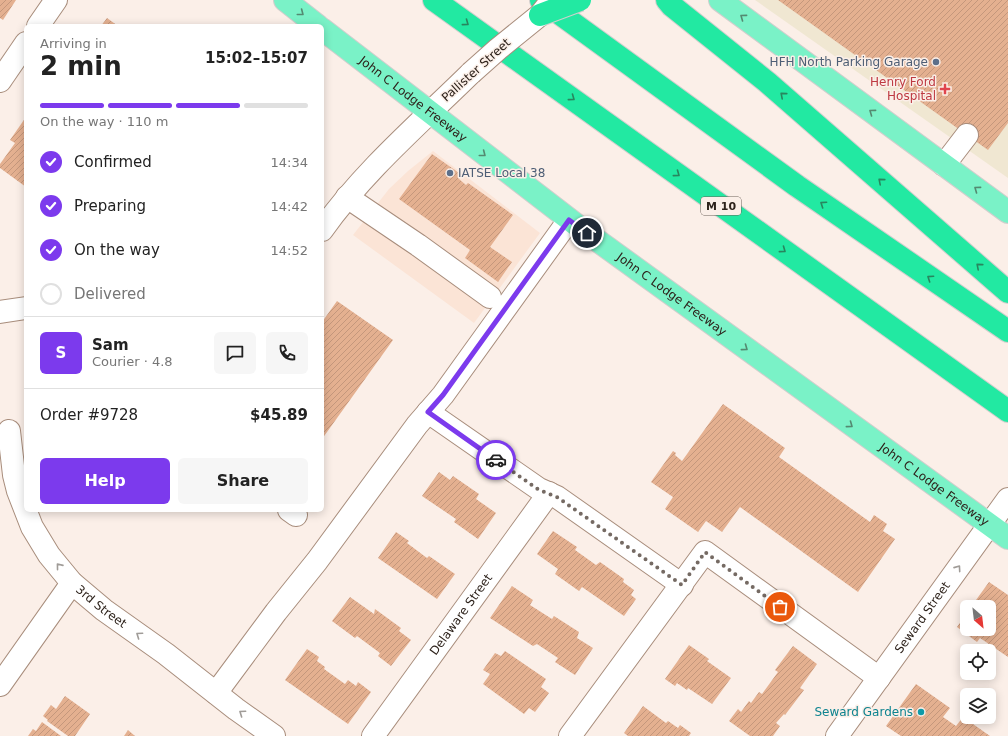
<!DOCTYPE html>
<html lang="en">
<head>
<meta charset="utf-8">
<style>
	:root { --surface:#fff; --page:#f6f6f6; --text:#222; --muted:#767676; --line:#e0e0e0; --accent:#7c3aed }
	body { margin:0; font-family:"DejaVu Sans",sans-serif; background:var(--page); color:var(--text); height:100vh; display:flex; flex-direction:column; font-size:15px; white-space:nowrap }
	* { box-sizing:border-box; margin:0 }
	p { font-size:13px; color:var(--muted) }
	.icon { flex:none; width:22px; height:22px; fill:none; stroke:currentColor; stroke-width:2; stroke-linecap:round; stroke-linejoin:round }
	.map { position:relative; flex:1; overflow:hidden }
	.sheet { position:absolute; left:24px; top:24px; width:300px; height:488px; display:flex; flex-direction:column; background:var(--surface); border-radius:6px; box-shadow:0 2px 10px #0003 }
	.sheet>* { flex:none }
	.needle { width:26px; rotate:152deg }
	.fabs { position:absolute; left:960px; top:600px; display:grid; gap:8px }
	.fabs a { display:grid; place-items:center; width:36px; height:36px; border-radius:6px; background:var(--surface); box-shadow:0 2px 10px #0003; font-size:20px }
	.pin { position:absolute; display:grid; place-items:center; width:34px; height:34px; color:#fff; margin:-17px; border:2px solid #fff; border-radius:50%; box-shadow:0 1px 4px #0007 }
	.courier { position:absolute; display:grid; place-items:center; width:40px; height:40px; margin:-20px; border:3px solid #7c3aed; border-radius:50%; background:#fff; color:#222; box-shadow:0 1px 5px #0007 }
	.headline em { font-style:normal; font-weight:700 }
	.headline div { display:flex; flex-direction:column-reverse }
	.headline { display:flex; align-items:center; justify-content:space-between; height:68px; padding:0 16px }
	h1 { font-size:26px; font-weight:700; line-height:30px }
	.bar { display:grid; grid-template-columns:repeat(4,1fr); gap:6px 4px; align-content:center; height:48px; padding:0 16px }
	.bar i { height:5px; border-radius:3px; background:var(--line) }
	.bar .active { background:var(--accent) }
	.bar p { grid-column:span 4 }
	.line { display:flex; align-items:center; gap:10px; padding:0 16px; border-top:1px solid var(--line) }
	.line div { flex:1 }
	.round { display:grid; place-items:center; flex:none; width:42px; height:42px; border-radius:6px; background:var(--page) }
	ol { padding:0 16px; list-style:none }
	li { display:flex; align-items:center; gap:12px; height:44px }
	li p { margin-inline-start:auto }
	li .icon { padding:4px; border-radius:50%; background:var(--accent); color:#fff; stroke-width:4 }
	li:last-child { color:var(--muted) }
	li i { width:22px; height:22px; border:2px solid var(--line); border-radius:50% }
	.primary-button { display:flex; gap:8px; margin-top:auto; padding:8px 16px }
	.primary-button a { flex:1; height:46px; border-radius:6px; background:var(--accent); color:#fff; font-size:16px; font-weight:700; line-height:46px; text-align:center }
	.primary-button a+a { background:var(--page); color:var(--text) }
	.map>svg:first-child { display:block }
	.built { fill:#fbe4d6 }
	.medical { fill:#f0e7d2 }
	.building { fill:url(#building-hatch) }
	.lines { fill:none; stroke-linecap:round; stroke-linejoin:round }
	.minor-casing { stroke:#a88d7c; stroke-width:24 }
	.major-casing { stroke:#d1cecd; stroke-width:24 }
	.highway-casing { stroke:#d1cecd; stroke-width:24 }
	.minor { stroke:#fff; stroke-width:22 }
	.major { stroke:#7af2c7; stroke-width:22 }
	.highway { stroke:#22e9a2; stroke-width:22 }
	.minor-bridge-casing { stroke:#a88d7c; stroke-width:24; stroke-linecap:butt }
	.highway-bridge-casing { stroke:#d1cecd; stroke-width:24; stroke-linecap:butt }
	.minor-bridge { stroke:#fff; stroke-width:22 }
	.highway-bridge { stroke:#22e9a2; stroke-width:22 }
	.oneway { stroke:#548a71 }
	.oneway2 { stroke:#28865e }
	.oneway3 { stroke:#a09c98 }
	.done { stroke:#756a63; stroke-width:4; stroke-dasharray:0 7.2 }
	.route { stroke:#7c3aed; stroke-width:5 }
	.service-dot { fill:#5c6f8a; stroke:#fbefe8; stroke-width:1.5 }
	.health-dot { fill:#e0444e; stroke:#fbefe8; stroke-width:1.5 }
	.culture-dot { fill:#0f9aa8; stroke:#fbefe8; stroke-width:1.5 }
	.labels { text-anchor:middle; stroke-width:3; stroke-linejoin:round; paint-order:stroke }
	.shield { fill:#fbefe8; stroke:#6b6058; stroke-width:1 }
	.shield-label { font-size:11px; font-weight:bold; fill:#2d221b }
	.service-label { font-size:12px; fill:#4e5e75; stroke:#fbefe8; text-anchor:end }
	.street-label { font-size:12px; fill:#2d221b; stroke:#fbefe8 }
	.health-label { font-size:12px; fill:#be3a42; stroke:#fbefe8; text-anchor:end }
	.culture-label { font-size:12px; fill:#0d838f; stroke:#fbefe8; text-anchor:end }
</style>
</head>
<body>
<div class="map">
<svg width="1008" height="736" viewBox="0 0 1008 736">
	<defs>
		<pattern id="building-hatch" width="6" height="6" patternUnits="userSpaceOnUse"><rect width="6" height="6" fill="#e4b090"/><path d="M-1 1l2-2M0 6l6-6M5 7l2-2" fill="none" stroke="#c4977c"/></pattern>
	</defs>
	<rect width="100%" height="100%" fill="#fbefe8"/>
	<path class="built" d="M 433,151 L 540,233 L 474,323 L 353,235 L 389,189 L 408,171 Z"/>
	<path class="medical" d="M 755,0 L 1008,0 L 1008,178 Z"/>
	<path class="building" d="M 0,0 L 16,0 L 3,20 L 0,18 Z
		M 778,0 L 1008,0 L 1008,123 L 988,150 Z
		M 107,18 L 118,26 L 101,26 Z
		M 26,117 L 26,187 L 0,168 L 0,164 L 15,143 L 10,140 Z
		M 432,154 L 462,175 L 459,179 L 466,185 L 468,183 L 513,215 L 490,247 L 512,262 L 498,282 L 465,258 L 470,250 L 399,199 Z
		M 337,301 L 393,340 L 322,439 L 322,322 Z
		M 723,404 L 785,448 L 779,457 L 870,522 L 874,515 L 887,524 L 883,531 L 895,539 L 858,592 L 740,507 L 722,532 L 706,521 L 698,532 L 665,509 L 673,497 L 651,482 L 673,451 L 676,453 L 675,455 L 682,461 Z
		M 439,472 L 450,480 L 453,476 L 479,494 L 476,499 L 496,513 L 478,539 L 454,522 L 456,519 L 422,496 Z
		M 553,531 L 577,547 L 575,550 L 596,565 L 600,562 L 624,579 L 623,582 L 634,590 L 631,595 L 636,599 L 624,616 L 582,587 L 579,591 L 555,574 L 558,569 L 537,554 Z
		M 396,532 L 409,541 L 407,543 L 427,558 L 429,556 L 455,574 L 437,599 L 378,558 Z
		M 989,582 L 1008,595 L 1008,657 L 980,638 L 977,642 L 957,627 L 967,613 L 967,629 L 989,629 L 989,607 L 971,607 Z
		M 512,586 L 533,600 L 530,605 L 552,619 L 554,616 L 579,632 L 577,638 L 593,648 L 575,675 L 555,662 L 558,658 L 537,644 L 533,646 L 490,618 Z
		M 350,597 L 374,614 L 375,609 L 401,628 L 399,631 L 411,640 L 391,666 L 378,656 L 380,653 L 357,636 L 355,638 L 332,621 Z
		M 689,645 L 709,659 L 707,661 L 731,678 L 712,704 L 688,688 L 687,690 L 677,683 L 675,686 L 665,679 Z
		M 793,646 L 817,664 L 800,688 L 804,690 L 785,715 L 784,714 L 776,723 L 780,726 L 773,736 L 750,736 L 729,721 L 738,709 L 741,712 L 749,701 L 751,703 L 759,692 L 762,694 L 778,672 L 775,670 Z
		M 307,649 L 319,657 L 317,661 L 325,667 L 324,669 L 345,684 L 348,680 L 356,686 L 358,682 L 371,692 L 348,724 L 285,680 Z
		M 505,651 L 546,679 L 541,687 L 549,693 L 535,712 L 529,708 L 524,714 L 483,684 L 490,674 L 483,670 L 495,653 L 501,656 Z
		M 916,684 L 950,708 L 943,717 L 956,726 L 963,717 L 990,736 L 901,736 L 886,726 Z
		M 65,696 L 90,714 L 75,736 L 68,736 L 47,721 L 48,720 L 43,716 L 51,705 L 56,709 Z
		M 643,706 L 666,723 L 668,721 L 678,728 L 680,725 L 691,733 L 689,736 L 628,736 L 624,733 Z
		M 42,722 L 61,736 L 28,736 L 33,729 L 36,731 Z
		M 128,730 L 135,736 L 124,736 Z"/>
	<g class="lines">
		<g class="minor-casing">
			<g id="minor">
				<path d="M 38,26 L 56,0"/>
				<path d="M 0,81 L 26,43"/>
				<path d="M 944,165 L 967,135"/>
				<path d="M 347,197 L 418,245 L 490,297"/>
				<path d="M 322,230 C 364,171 419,124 471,73"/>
				<path d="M 0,312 L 26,308"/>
				<path d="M 428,412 L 539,489 L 557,497 L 682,585"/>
				<path id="s1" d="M 9,431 L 14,475 L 18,491 L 32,527 L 49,555 L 72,583 L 104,610 L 166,654 L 236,709 L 274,736"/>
				<path d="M 289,510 L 296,515"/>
				<path d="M 0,685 L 72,583"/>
				<path d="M 216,693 L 276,612 L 317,561 L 417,425 L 443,395 L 569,220"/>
				<path id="s2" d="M 373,736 L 549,493"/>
				<path d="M 570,736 L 705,552 L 879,678"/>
				<path id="s3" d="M 837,736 L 1008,499"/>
			</g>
		</g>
		<g class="major-casing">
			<g id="major">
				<path d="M 285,0 L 318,26"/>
				<path d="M 720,0 L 1008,212"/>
				<path id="s4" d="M 322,29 L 587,233 L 1008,538"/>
			</g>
		</g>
		<g class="highway-casing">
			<path id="highway" d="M 434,0 L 1008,411
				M 541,0 L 797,186 L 1008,331
				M 667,0 L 672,6 L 767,82 L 1008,292"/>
		</g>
		<use href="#minor" class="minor"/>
		<use href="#major" class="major"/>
		<use href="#highway" class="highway"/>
		<g class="minor-bridge-casing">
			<path id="minor-bridge" d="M 471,73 L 498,49 L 540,15 L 552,0"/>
		</g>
		<g class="highway-bridge-casing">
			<path id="highway-bridge" d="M 540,15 L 580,0"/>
		</g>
		<use href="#minor-bridge" class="minor-bridge"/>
		<use href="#highway-bridge" class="highway-bridge"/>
	</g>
	<defs><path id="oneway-chevron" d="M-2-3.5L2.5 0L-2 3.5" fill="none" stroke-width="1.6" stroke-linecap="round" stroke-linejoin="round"/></defs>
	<g class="oneway">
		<use href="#oneway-chevron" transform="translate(301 13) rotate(38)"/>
		<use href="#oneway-chevron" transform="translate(743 17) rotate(-144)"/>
		<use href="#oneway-chevron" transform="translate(872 112) rotate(-144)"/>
		<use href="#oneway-chevron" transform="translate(483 154) rotate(38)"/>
		<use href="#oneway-chevron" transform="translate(977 189) rotate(-144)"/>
		<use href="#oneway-chevron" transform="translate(745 348) rotate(36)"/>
		<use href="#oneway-chevron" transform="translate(850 425) rotate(36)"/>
	</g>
	<g class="oneway2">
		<use href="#oneway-chevron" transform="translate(466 23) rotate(36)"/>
		<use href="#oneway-chevron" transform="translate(783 95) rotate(-139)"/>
		<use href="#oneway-chevron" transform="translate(572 98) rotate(36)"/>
		<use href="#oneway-chevron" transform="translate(677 174) rotate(36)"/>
		<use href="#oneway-chevron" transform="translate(881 181) rotate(-139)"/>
		<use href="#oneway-chevron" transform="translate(823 204) rotate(-146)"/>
		<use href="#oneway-chevron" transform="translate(783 250) rotate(36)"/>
		<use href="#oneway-chevron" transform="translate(979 266) rotate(-139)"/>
		<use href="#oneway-chevron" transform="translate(930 278) rotate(-146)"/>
	</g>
	<g class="oneway3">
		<use href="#oneway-chevron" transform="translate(59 566) rotate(-129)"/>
		<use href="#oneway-chevron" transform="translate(958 568) rotate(-55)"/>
		<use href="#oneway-chevron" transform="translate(139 635) rotate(-145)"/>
		<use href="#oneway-chevron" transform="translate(242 713) rotate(-145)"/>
	</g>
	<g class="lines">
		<path class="done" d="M 496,460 L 539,490 L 557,497 L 682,585 L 705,552 L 780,607"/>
		<path class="route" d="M 496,460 L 428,412 L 443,395 L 569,220 L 587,233"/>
	</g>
	<g class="service-dot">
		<circle cx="936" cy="62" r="4"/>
		<circle cx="450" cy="173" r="4"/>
	</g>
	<path class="health-dot" d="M943 83h4v4h4v4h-4v4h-4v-4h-4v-4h4z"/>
	<circle class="culture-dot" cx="921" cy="712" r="4"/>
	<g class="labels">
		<rect class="shield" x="701" y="197" width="40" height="18" rx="3"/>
		<g class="shield-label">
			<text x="721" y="210">M 10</text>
		</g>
		<g class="service-label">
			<text x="928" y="66">HFH North Parking Garage</text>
			<text x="458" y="177" text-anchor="start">IATSE Local 38</text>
		</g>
		<g class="street-label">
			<text transform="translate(476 70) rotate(-42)" y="4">Pallister Street</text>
			<text dy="4" stroke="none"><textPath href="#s4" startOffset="115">John C Lodge Freeway</textPath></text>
			<text dy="4" stroke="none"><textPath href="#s4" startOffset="439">John C Lodge Freeway</textPath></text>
			<text dy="4" stroke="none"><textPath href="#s4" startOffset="763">John C Lodge Freeway</textPath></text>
			<text dy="4" stroke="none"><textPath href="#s1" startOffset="206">3rd Street</textPath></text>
			<text dy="4" stroke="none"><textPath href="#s2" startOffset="150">Delaware Street</textPath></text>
			<text dy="4" stroke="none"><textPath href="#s3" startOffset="146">Seward Street</textPath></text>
		</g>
		<g class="health-label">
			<text x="936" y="86">Henry Ford<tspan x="936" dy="14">Hospital</tspan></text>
		</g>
		<g class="culture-label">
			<text x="913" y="716">Seward Gardens</text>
		</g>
	</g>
</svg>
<div class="fabs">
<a><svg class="needle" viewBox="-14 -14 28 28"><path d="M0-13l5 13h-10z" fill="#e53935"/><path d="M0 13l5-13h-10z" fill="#767676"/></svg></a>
<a><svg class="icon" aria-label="locate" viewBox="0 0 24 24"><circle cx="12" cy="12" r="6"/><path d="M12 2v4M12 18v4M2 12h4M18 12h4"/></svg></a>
<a><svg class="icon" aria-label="layers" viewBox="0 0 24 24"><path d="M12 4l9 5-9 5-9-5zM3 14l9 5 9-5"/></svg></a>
</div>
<div class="pin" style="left:780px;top:607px;background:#ea580c"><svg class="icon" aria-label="bag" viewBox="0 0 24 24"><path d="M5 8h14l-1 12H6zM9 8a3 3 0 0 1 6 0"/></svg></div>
<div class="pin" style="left:587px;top:233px;background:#1f2937"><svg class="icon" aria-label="home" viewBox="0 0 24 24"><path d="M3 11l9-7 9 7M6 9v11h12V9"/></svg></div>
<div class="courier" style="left:496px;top:460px"><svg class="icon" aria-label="car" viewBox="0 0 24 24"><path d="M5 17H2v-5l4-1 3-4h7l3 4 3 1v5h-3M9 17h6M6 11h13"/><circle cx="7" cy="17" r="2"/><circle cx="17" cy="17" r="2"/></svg></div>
<section class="sheet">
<div class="headline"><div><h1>2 min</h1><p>Arriving in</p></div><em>15:02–15:07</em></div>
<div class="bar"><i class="active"></i><i class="active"></i><i class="active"></i><i></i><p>On the way · 110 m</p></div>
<ol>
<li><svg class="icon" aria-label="check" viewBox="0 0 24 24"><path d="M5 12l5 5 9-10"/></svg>Confirmed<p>14:34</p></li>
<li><svg class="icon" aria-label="check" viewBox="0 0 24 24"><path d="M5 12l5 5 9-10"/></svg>Preparing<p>14:42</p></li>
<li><svg class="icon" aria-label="check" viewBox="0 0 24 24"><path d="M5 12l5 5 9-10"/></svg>On the way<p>14:52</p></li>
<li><i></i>Delivered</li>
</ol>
<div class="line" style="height:72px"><b class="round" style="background:var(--accent);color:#fff">S</b><div><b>Sam</b><p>Courier · 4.8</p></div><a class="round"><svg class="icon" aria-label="chat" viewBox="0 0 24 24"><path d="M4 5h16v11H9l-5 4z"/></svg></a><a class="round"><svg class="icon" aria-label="phone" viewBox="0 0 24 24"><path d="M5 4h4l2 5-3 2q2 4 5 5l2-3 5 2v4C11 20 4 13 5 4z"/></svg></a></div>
<div class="line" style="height:52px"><div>Order #9728</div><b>$45.89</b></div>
<div class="primary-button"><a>Help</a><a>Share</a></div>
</section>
</div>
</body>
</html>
